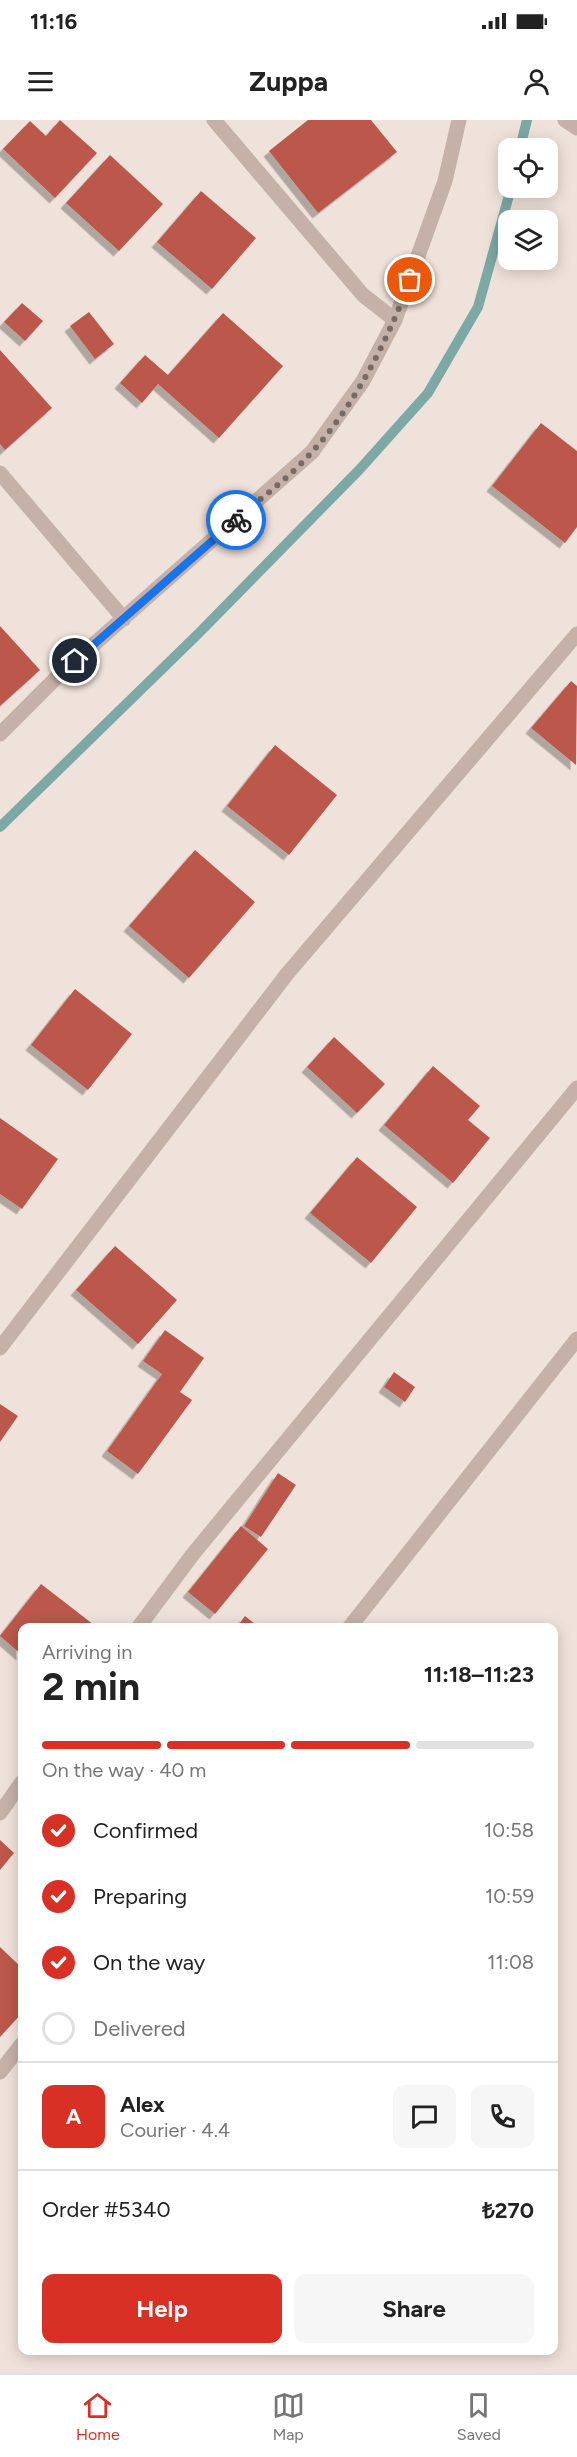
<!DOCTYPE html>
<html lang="en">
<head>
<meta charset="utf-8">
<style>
	:root { --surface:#fff; --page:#f6f6f6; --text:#222; --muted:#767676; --line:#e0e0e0; --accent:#d93025 }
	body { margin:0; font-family:Figtree,sans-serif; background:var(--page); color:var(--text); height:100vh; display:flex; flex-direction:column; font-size:22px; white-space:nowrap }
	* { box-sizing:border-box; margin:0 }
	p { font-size:20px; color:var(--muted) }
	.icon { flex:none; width:33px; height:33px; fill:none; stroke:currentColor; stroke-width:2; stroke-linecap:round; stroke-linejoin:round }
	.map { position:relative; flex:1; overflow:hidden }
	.sheet { position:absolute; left:18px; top:1503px; width:540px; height:732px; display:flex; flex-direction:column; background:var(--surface); border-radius:12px; box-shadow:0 3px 15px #0003 }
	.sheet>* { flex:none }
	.buttons { position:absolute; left:498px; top:18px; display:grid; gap:12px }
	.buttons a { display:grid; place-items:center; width:60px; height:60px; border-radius:12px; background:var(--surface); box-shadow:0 3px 15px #0003; font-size:30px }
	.pin { position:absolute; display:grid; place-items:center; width:51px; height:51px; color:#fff; margin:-26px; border:3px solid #fff; border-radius:50%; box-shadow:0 2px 6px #0007 }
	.courier { position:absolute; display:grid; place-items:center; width:60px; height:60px; margin:-30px; border:4px solid #1a73e8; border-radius:50%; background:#fff; color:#222; box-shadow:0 2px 8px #0007 }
	.head em { font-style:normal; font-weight:700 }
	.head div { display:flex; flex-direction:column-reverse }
	.head { display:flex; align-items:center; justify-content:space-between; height:102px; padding:0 24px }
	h1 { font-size:39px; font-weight:700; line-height:45px }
	.bar { display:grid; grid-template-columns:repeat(4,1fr); gap:9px 6px; align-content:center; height:72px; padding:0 24px }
	.bar i { height:8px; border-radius:4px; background:var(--line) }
	.bar .current { background:var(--accent) }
	.bar p { grid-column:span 4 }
	.line { display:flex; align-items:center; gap:15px; padding:0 24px; border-top:2px solid var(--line) }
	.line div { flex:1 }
	.round { display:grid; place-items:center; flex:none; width:63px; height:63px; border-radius:12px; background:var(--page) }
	ol { padding:0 24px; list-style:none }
	li { display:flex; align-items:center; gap:18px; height:66px }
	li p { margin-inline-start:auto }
	li .icon { padding:6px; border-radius:50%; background:var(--accent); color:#fff; stroke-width:4 }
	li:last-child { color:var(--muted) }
	li i { width:33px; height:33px; border:3px solid var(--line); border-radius:50% }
	.primary-button { display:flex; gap:12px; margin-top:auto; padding:12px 24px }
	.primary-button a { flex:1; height:69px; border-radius:12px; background:var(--accent); color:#fff; font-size:24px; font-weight:700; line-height:69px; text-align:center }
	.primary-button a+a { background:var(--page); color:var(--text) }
	.status { display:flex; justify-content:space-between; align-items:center; height:42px; padding:0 30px; background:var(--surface); direction:ltr }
	.status svg { height:16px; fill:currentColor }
	header { display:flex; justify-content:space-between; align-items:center; height:78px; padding:0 24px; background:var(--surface); font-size:27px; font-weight:700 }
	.tab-bar { display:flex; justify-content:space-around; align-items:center; height:84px; border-top:2px solid var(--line); background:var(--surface); font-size:16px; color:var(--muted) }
	.tab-bar a { display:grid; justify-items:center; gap:3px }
	.tab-bar .current { color:var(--accent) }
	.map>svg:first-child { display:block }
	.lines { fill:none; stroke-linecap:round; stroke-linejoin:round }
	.stream { stroke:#7ca9a5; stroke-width:10 }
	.building { fill:#bb594c; filter:url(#shadow) }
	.street { stroke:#c5b1a7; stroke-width:15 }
	.done { stroke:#756a66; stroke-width:6; stroke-dasharray:0 10.8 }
	.route { stroke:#1a73e8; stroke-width:8 }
</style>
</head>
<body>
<div class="status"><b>11:16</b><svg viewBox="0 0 49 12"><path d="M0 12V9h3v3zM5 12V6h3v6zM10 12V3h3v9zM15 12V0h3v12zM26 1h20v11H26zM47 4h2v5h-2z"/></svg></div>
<header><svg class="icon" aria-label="menu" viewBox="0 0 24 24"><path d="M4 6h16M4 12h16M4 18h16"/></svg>Zuppa<svg class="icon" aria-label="person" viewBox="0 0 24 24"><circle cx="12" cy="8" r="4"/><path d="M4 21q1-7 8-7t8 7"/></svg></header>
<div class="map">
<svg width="577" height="2253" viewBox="0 0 577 2253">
	<defs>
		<filter id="shadow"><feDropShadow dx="-5.5" dy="5.5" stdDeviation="0" flood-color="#0004"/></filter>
	</defs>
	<rect width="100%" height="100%" fill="#efe2da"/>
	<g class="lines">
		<path class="stream" d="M 520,28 L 527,0
			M 0,707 L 199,513 L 360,349 L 428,273 L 478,187 L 511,68"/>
	</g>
	<path class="building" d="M 60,0 L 97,33 L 55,78 L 3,29 L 30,1 L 46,16 Z
		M 308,0 L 371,0 L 397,32 L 318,93 L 269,31 Z
		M 110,35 L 163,84 L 119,131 L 66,83 Z
		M 201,71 L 256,118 L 212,169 L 157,122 Z
		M 22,183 L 43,201 L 25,221 L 4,202 Z
		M 89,192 L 114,224 L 95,239 L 70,206 Z
		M 223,193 L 283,246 L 219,318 L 158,264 L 142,283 L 120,263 L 145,235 L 168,255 Z
		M 0,230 L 52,288 L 5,330 L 0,324 Z
		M 541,303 L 577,331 L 577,407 L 565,423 L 492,366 Z
		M 0,506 L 40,550 L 0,586 Z
		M 571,561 L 577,566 L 576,645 L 531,608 Z
		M 275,625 L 337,675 L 289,735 L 227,686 Z
		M 195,730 L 255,782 L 189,858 L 129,806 Z
		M 75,869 L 132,914 L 88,970 L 31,925 Z
		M 334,917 L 385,964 L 357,993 L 307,947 Z
		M 433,946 L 480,986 L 468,1000 L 490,1018 L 453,1063 L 384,1005 Z
		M 0,998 L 58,1039 L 22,1089 L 0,1074 Z
		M 357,1037 L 417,1087 L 371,1143 L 310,1093 Z
		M 115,1126 L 177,1180 L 138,1224 L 76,1170 Z
		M 165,1210 L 204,1238 L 180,1272 L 192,1280 L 138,1354 L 107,1331 L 162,1254 L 143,1241 Z
		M 394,1252 L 415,1267 L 405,1282 L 384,1267 Z
		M 0,1284 L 18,1296 L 0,1322 Z
		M 278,1353 L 296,1365 L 261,1417 L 244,1406 Z
		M 241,1406 L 268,1429 L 215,1494 L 188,1472 Z
		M 41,1464 L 98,1508 L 22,1508 L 22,1535 L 0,1516 Z
		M 245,1496 L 260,1508 L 236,1508 Z
		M 0,1720 L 14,1733 L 0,1750 Z
		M 0,1827 L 22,1848 L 22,1893 L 0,1917 Z"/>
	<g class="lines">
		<path class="street" d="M 214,0 L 363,175 L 395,200
			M 565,0 L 577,8
			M 0,353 L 124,499
			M 0,614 L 59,555 L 312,332 L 363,261 L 395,200 L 445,61 L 459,0
			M 0,1228 L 287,854 L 577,514
			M 138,1508 L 193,1434 L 577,968
			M 349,1508 L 577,1219
			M 0,1693 L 22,1662
			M 0,1952 L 22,1924"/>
	</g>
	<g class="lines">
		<path class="done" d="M 236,400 C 261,378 290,357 312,332 C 355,285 388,220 410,160"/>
		<path class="route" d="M 75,541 L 236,400"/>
	</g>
</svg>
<div class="buttons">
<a><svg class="icon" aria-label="locate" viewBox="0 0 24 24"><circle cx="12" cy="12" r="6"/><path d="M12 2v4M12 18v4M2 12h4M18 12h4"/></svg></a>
<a><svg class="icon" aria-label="layers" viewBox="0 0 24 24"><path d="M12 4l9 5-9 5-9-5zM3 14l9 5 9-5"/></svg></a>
</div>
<div class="pin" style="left:410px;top:160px;background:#ea580c"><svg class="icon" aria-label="bag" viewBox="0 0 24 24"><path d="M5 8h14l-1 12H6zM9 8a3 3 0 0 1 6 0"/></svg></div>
<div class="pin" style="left:75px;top:541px;background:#1f2937"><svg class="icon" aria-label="home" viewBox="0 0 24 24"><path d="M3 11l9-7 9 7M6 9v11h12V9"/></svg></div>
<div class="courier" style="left:236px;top:400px"><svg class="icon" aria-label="bike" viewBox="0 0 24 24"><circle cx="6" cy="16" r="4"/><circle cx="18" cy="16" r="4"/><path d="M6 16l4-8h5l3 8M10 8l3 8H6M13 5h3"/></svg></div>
<section class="sheet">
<div class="head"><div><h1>2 min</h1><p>Arriving in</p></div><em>11:18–11:23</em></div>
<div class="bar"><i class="current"></i><i class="current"></i><i class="current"></i><i></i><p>On the way · 40 m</p></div>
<ol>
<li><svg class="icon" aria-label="check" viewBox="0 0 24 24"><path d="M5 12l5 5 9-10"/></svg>Confirmed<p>10:58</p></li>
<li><svg class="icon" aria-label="check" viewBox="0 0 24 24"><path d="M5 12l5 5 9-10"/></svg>Preparing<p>10:59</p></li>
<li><svg class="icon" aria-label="check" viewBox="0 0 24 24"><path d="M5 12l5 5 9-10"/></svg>On the way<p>11:08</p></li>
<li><i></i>Delivered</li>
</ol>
<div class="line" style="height:108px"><b class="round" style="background:var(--accent);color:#fff">A</b><div><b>Alex</b><p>Courier · 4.4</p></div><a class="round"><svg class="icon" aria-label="chat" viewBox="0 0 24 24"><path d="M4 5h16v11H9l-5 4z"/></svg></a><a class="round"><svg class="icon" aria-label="phone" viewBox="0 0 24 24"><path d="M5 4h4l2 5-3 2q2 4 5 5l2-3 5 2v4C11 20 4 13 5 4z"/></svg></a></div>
<div class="line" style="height:78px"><div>Order #5340</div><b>₺270</b></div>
<div class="primary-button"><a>Help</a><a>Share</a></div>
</section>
</div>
<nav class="tab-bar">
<a class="current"><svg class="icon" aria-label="home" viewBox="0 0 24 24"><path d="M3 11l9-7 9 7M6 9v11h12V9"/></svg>Home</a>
<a><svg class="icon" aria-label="map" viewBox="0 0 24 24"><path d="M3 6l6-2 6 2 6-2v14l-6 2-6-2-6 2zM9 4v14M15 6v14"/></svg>Map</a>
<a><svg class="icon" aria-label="saved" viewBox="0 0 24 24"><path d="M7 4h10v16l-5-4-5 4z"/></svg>Saved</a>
</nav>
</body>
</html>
